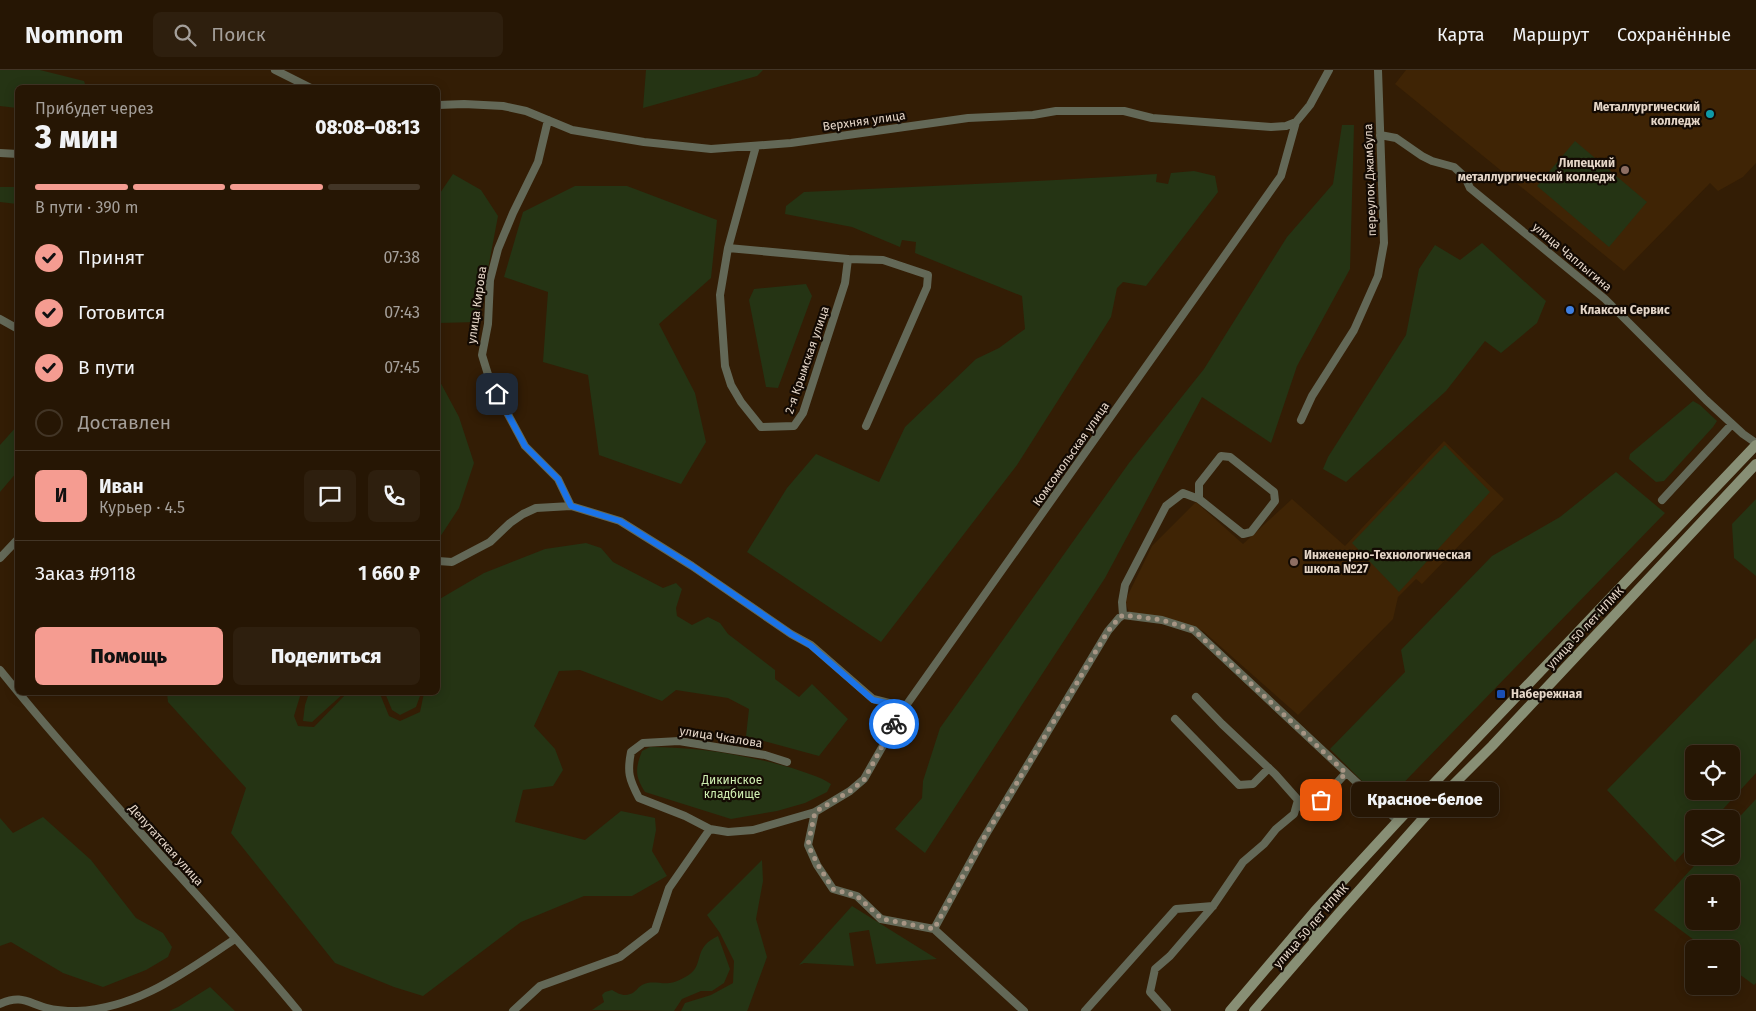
<!DOCTYPE html>
<html lang="ru">
<head>
<meta charset="utf-8">
<style>
	:root { --surface:#261604; --page:#2e1f0e; --text:#f1f3f6; --muted:#a49f9a; --line:#423526; --accent:#f59c91 }
	body { margin:0; font-family:"Fira Sans",sans-serif; background:var(--page); color:var(--text); height:100vh; display:flex; flex-direction:column; font-size:19px; white-space:nowrap }
	* { box-sizing:border-box; margin:0 }
	p { font-size:16px; color:var(--muted) }
	.icon { flex:none; width:28px; height:28px; fill:none; stroke:currentColor; stroke-width:2; stroke-linecap:round; stroke-linejoin:round }
	.map { position:relative; flex:1; overflow:hidden }
	.side { position:absolute; left:15px; top:15px; width:425px; height:610px; display:flex; flex-direction:column; background:var(--surface); border-radius:8px; box-shadow:0 2px 12px #0003,0 0 0 1px var(--line) }
	.side>* { flex:none }
	.controls { position:absolute; left:1685px; top:675px; display:grid; gap:10px }
	.controls a { display:grid; place-items:center; width:55px; height:55px; border-radius:8px; background:var(--surface); box-shadow:0 2px 12px #0003,0 0 0 1px var(--line); font-size:25px }
	.pin { position:absolute; display:grid; place-items:center; width:42px; height:42px; color:#fff; margin:-21px; border-radius:10px; box-shadow:0 2px 8px #0006 }
	.courier { position:absolute; display:grid; place-items:center; width:50px; height:50px; margin:-25px; border:4px solid #1a73e8; border-radius:50%; background:#fff; color:#222; box-shadow:0 1px 6px #0007 }
	.bubble { position:absolute; height:35px; border-radius:8px; background:var(--surface); box-shadow:0 2px 12px #0003,0 0 0 1px var(--line); font-size:16px; font-weight:800; line-height:35px; text-align:center }
	.headline em { font-style:normal; font-weight:800 }
	.headline div { display:flex; flex-direction:column-reverse }
	.headline { display:flex; align-items:center; justify-content:space-between; height:85px; padding:0 20px }
	h1 { font-size:32px; font-weight:800; line-height:38px }
	.bar { display:grid; grid-template-columns:repeat(4,1fr); gap:8px 5px; align-content:center; height:60px; padding:0 20px }
	.bar i { height:6px; border-radius:4px; background:var(--line) }
	.bar .on { background:var(--accent) }
	.bar p { grid-column:span 4 }
	.line { display:flex; align-items:center; gap:12px; padding:0 20px; border-top:1px solid var(--line) }
	.line div { flex:1 }
	.round { display:grid; place-items:center; flex:none; width:52px; height:52px; border-radius:8px; background:var(--page) }
	ol { padding:0 20px; list-style:none }
	li { display:flex; align-items:center; gap:15px; height:55px }
	li p { margin-inline-start:auto }
	li .icon { padding:5px; border-radius:50%; background:var(--accent); color:#111; stroke-width:4 }
	li:last-child { color:var(--muted) }
	li i { width:28px; height:28px; border:2px solid var(--line); border-radius:50% }
	.primary-button { display:flex; gap:10px; margin-top:auto; padding:10px 20px }
	.primary-button a { flex:1; height:58px; border-radius:8px; background:var(--accent); color:#111; font-size:20px; font-weight:800; line-height:58px; text-align:center }
	.primary-button a+a { background:var(--page); color:var(--text) }
	header { display:flex; align-items:center; gap:30px; box-sizing:border-box; height:70px; padding:0 25px; background:var(--surface); border-bottom:1px solid var(--line) }
	header strong { font-size:24px }
	nav { display:flex; gap:28px; margin-inline-start:auto; font-size:18px }
	.search { width:350px; height:45px; background:var(--page); display:flex; align-items:center; gap:12px; box-sizing:border-box; padding:0 18px; border-radius:8px; color:var(--muted); font-size:19px }
	.map>svg:first-child { display:block }
	.built { fill:#3f2405 }
	.green { fill:#253414; fill-rule:evenodd }
	.lines { fill:none; stroke-linecap:round; stroke-linejoin:round }
	.minor { stroke:#636857; stroke-width:8 }
	.secondary { stroke:#888f75; stroke-width:10 }
	.done { stroke:#a79584; stroke-width:5; stroke-dasharray:0 9 }
	.route { stroke:#1a73e8; stroke-width:6 }
	.culture-dot { fill:#0f9aa8; stroke:#130a03; stroke-width:2 }
	.education-dot { fill:#8d6e63; stroke:#130a03; stroke-width:2 }
	.shop-dot { fill:#3f7fe0; stroke:#130a03; stroke-width:2 }
	.transit-dot { fill:#1a4fb4; stroke:#130a03; stroke-width:2 }
	.labels { text-anchor:middle; stroke-width:4.5; stroke-linejoin:round; paint-order:stroke }
	.poi-label { font-size:12px; font-weight:bold; fill:#e5d6c8; stroke:#130a03; text-anchor:start }
	.street-label { font-size:12px; fill:#e5d6c8; stroke:#130a03 }
	.park-label { font-size:12px; fill:#cfeeb1; stroke:#130a03 }
</style>
</head>
<body>
<header>
<strong>Nomnom</strong>
<div class="search"><svg class="icon" aria-label="search" viewBox="0 0 24 24"><circle cx="10" cy="10" r="6"/><path d="M15 15l6 6"/></svg>Поиск</div>
<nav><a>Карта</a><a>Маршрут</a><a>Сохранённые</a></nav>
</header>
<div class="map">
<svg width="1756" height="941" viewBox="0 0 1756 941">
	<rect width="100%" height="100%" fill="#331d05"/>
	<path class="built" d="M 1406,0 L 1756,0 L 1756,93 L 1743,107 L 1718,121 L 1710,113 L 1624,201 L 1395,14 Z
		M 1444,371 L 1504,429 L 1422,514 L 1416,509 L 1398,527 L 1393,549 L 1298,645 L 1203,561 L 1174,550 L 1129,542 L 1125,531 L 1152,476 L 1196,432 L 1243,474 L 1292,429 L 1345,476 Z"/>
	<path class="green" d="M 0,0 L 40,0 L 84,11 L 86,17 L 18,18 L 17,38 L 0,36 Z
		M 646,0 L 763,0 L 757,6 L 643,38 Z
		M 1342,55 L 1354,55 L 1350,199 L 1297,296 L 1271,373 L 1202,327 L 1105,508 L 925,783 L 895,759 L 922,728 L 923,711 L 940,658 L 1129,393 L 1204,299 L 1287,167 L 1333,114 Z
		M 1575,71 L 1647,132 L 1609,177 L 1537,116 Z
		M 1194,101 L 1215,106 L 1218,122 L 1146,216 L 1123,212 L 1117,218 L 1111,247 L 1017,395 L 881,572 L 747,482 L 787,418 L 816,384 L 879,412 L 905,357 L 976,289 L 999,278 L 1025,259 L 1022,226 L 915,183 L 916,172 L 902,170 L 900,177 L 852,157 L 785,144 L 786,136 L 804,122 C 922,116 1039,112 1157,104 L 1156,112 L 1168,114 L 1171,103 Z
		M 453,104 L 481,120 L 498,146 L 478,252 L 438,253 L 438,126 Z
		M 575,116 L 627,116 L 717,150 L 711,208 L 659,254 L 695,323 L 706,372 L 681,414 L 599,385 L 588,305 L 543,292 L 548,222 L 504,207 L 523,142 Z
		M 0,117 L 17,117 L 17,134 L 0,132 Z
		M 1482,173 L 1546,231 L 1537,253 L 1501,283 L 1485,271 L 1446,321 L 1346,412 L 1323,399 L 1328,387 L 1406,265 L 1419,199 L 1435,175 L 1460,190 Z
		M 806,214 L 812,226 L 778,318 L 766,317 L 749,230 L 754,219 Z
		M 438,308 L 459,347 L 474,393 L 459,438 L 438,470 Z
		M 1693,331 L 1700,335 L 1717,351 L 1713,357 L 1664,411 L 1656,412 L 1629,389 L 1630,384 Z
		M 17,356 L 17,402 L 0,422 L 0,375 Z
		M 1445,375 L 1490,422 L 1399,522 L 1352,473 Z
		M 1616,402 L 1665,443 L 1384,733 L 1330,679 L 1405,602 L 1401,580 L 1492,486 L 1560,447 Z
		M 1756,429 L 1756,506 L 1734,488 L 1732,454 Z
		M 586,473 L 601,478 L 613,492 L 663,518 L 676,513 L 682,519 L 676,538 L 677,546 L 692,555 L 708,547 L 720,553 L 728,564 L 775,600 L 775,609 L 799,627 L 812,614 L 848,649 L 819,686 L 746,666 L 749,639 L 728,628 L 676,620 L 662,631 L 580,600 L 559,601 L 534,656 L 555,679 L 563,700 L 553,716 L 523,720 L 515,752 L 585,770 L 621,741 L 655,748 L 656,760 L 652,781 L 667,806 L 632,826 L 584,826 L 521,852 L 423,926 L 394,917 L 335,893 L 231,763 L 246,718 L 168,632 L 167,623 L 301,623 L 294,646 L 298,656 L 314,657 L 345,625 L 354,623 L 377,623 L 380,624 L 389,646 L 400,651 L 420,642 L 424,623 L 438,622 L 438,530 L 484,503 L 545,479 Z
		M 1756,568 L 1756,703 L 1714,749 L 1694,749 L 1694,771 L 1675,792 L 1607,720 ZM 1694,684 L 1731,684 L 1731,721 L 1694,721 Z
		M 309,623 L 309,622 L 344,623 L 312,652 L 303,651 L 305,635 Z
		M 385,623 L 385,622 L 421,623 L 416,637 L 400,645 L 392,640 Z
		M 650,677 C 697,677 747,685 792,698 C 806,703 819,706 831,714 L 827,722 L 805,733 L 777,741 L 731,749 L 645,722 C 635,706 635,699 642,681 Z
		M 1756,729 L 1756,913 L 1754,915 L 1731,898 L 1731,879 L 1706,879 L 1654,840 L 1703,786 L 1731,786 L 1731,756 ZM 1694,814 L 1731,814 L 1731,851 L 1694,851 Z
		M 43,747 L 91,790 L 136,848 L 163,863 L 172,877 L 168,887 L 146,900 L 103,917 L 63,903 L 11,872 L 0,876 L 0,748 L 13,763 Z
		M 762,790 L 763,811 L 756,849 L 767,887 L 748,939 L 747,941 L 681,941 L 685,933 L 711,925 L 733,913 L 734,891 L 720,863 L 707,845 Z
		M 852,836 L 937,889 L 876,894 L 869,860 L 849,863 L 854,896 L 804,893 L 799,895 Z
		M 718,866 L 730,899 L 724,913 L 712,921 L 701,921 L 682,929 L 674,941 L 592,940 L 604,932 L 602,925 L 605,922 L 612,920 C 617,923 624,927 630,924 C 635,923 638,917 642,915 C 651,910 660,914 669,913 C 674,913 685,908 690,904 C 704,894 693,877 718,866 Z
		M 210,917 L 235,941 L 169,941 L 178,937 Z"/>
	<g class="lines">
		<path class="minor" d="M 275,0 L 311,18
			M 438,35 L 464,34 L 503,36 L 526,41 L 572,60 L 644,72 L 711,79 L 791,73 L 968,48 L 1033,45 L 1056,41 L 1124,41 L 1152,48 L 1271,57 L 1286,56 L 1296,52
			M 548,50 L 538,92 L 513,143 L 498,179 L 490,210 L 488,254 L 482,285 L 490,311 L 525,376 L 558,409 L 571,436
			M 1380,65 L 1396,68 L 1422,86 L 1432,91 L 1454,97 L 1465,107 L 1470,118 L 1605,229 L 1706,330 L 1743,364 L 1756,373
			M 756,76 L 728,178 L 720,225 L 725,296 L 731,315 L 741,332 L 761,357 L 794,356 L 803,343 L 845,213 L 848,189 L 883,190 L 928,205 L 927,217 L 866,356
			M 0,83 L 18,84
			M 728,178 L 848,189
			M 0,249 L 18,259
			M 1301,350 L 1312,326 L 1354,260 L 1378,206 L 1384,173 L 1378,0
			M 1662,430 L 1732,354
			M 0,488 L 18,469
			M 438,491 L 452,492 L 490,472 L 510,453 L 523,444 L 536,438 L 571,436 L 620,451 L 692,496 L 791,564 L 811,575 L 873,629 L 905,637
			M 1123,545 L 1122,532 L 1125,515 L 1166,436 L 1183,423 L 1199,429 L 1243,464 L 1251,462 L 1275,431 L 1274,422 L 1230,387 L 1221,386 L 1199,414 L 1199,429
			M 0,600 L 18,622
			M 18,622 C 108,732 208,832 298,941
			M 1175,649 L 1239,715 L 1253,714 L 1269,698
			M 1297,737 L 1314,735 L 1321,730 L 1346,703
			M 815,742 L 808,775 L 817,795 L 833,819 L 857,826 L 881,849 L 934,859 L 1024,941
			M 710,759 L 685,746 L 639,728 C 629,709 627,702 631,682 L 643,673 L 679,671 L 765,685 L 787,692
			M 934,859 L 982,771 L 1108,561 L 1119,548 L 1123,545 L 1162,550 L 1194,560 L 1398,751
			M 0,934 C 21,924 28,933 47,938 C 57,941 68,941 77,941 C 139,938 185,902 235,869
			M 513,941 L 540,916 L 620,887 L 655,860 L 669,818 L 710,759 L 728,762 L 753,760 L 815,742 L 850,721 L 864,709 L 905,637 L 1281,106 L 1296,52 L 1310,35 L 1329,0
			M 1085,941 L 1176,839 L 1213,836
			M 1167,941 L 1150,922 L 1155,899 L 1170,886 L 1213,836 L 1243,792 L 1264,774 L 1276,759 L 1294,744 L 1298,730 L 1275,704 L 1222,654 L 1196,627"/>
		<path class="secondary" d="M 1314,870 L 1315,841
			M 1230,941 L 1315,841 L 1398,751 L 1756,375
			M 1254,941 L 1339,843 L 1452,716 L 1492,676 L 1756,394"/>
	</g>
	<g class="lines">
		<path class="done" d="M 894,654 L 864,710 L 850,721 L 815,742 L 808,775 L 818,795 L 833,819 L 857,826 L 882,849 L 934,859 L 982,771 L 1108,561 L 1119,548 L 1123,545 L 1162,550 L 1194,560 L 1346,703 L 1321,730"/>
		<path class="route" d="M 497,324 L 525,376 L 558,409 L 571,436 L 620,451 L 692,496 L 791,564 L 810,575 L 873,630 L 905,637 L 894,654"/>
	</g>
	<circle class="culture-dot" cx="1710" cy="44" r="5"/>
	<g class="education-dot">
		<circle cx="1625" cy="100" r="5"/>
		<circle cx="1294" cy="492" r="5"/>
	</g>
	<circle class="shop-dot" cx="1570" cy="240" r="5"/>
	<rect class="transit-dot" x="1496" y="619" width="10" height="10" rx="2.5"/>
	<g class="labels">
		<g class="poi-label">
			<text x="1700" y="41" text-anchor="end">Металлургический<tspan x="1700" dy="14">колледж</tspan></text>
			<text x="1615" y="97" text-anchor="end">Липецкий<tspan x="1615" dy="14">металлургический колледж</tspan></text>
			<text x="1580" y="244">Клаксон Сервис</text>
			<text x="1304" y="489">Инженерно-Технологическая<tspan x="1304" dy="14">школа №27</tspan></text>
			<text x="1511" y="628">Набережная</text>
		</g>
		<g class="street-label">
			<text transform="translate(864 51) rotate(-8)" y="4">Верхняя улица</text>
			<text transform="translate(1370 110) rotate(-92)" y="4">переулок Джамбула</text>
			<text transform="translate(1572 187) rotate(40)" y="4">улица Чаплыгина</text>
			<text transform="translate(477 235) rotate(-82)" y="4">улица Кирова</text>
			<text transform="translate(807 290) rotate(-71)" y="4">2-я Крымская улица</text>
			<text transform="translate(1071 384) rotate(-55)" y="4">Комсомольская улица</text>
			<text transform="translate(1585 558) rotate(-47)" y="4">улица 50 лет НЛМК</text>
			<text transform="translate(721 667) rotate(9)" y="4">улица Чкалова</text>
			<text transform="translate(166 775) rotate(48)" y="4">Депутатская улица</text>
			<text transform="translate(1311 856) rotate(-49)" y="4">улица 50 лет НЛМК</text>
		</g>
		<g class="park-label">
			<text x="732" y="714">Дикинское<tspan x="732" dy="14">кладбище</tspan></text>
		</g>
	</g>
</svg>
<div class="controls">
<a><svg class="icon" aria-label="locate" viewBox="0 0 24 24"><circle cx="12" cy="12" r="6"/><path d="M12 2v4M12 18v4M2 12h4M18 12h4"/></svg></a>
<a><svg class="icon" aria-label="layers" viewBox="0 0 24 24"><path d="M12 4l9 5-9 5-9-5zM3 14l9 5 9-5"/></svg></a>
<a>+</a>
<a>−</a>
</div>
<div class="pin" style="left:1321px;top:730px;background:#ea580c"><svg class="icon" aria-label="bag" viewBox="0 0 24 24"><path d="M5 8h14l-1 12H6zM9 8a3 3 0 0 1 6 0"/></svg></div>
<div class="pin" style="left:497px;top:324px;background:#1f2937"><svg class="icon" aria-label="home" viewBox="0 0 24 24"><path d="M3 11l9-7 9 7M6 9v11h12V9"/></svg></div>
<div class="courier" style="left:894px;top:654px"><svg class="icon" aria-label="bike" viewBox="0 0 24 24"><circle cx="6" cy="16" r="4"/><circle cx="18" cy="16" r="4"/><path d="M6 16l4-8h5l3 8M10 8l3 8H6M13 5h3"/></svg></div>
<div class="bubble" style="left:1351px;top:712px;width:148px">Красное-белое</div>
<section class="side">
<div class="headline"><div><h1>3 мин</h1><p>Прибудет через</p></div><em>08:08–08:13</em></div>
<div class="bar"><i class="on"></i><i class="on"></i><i class="on"></i><i></i><p>В пути · 390 m</p></div>
<ol>
<li><svg class="icon" aria-label="check" viewBox="0 0 24 24"><path d="M5 12l5 5 9-10"/></svg>Принят<p>07:38</p></li>
<li><svg class="icon" aria-label="check" viewBox="0 0 24 24"><path d="M5 12l5 5 9-10"/></svg>Готовится<p>07:43</p></li>
<li><svg class="icon" aria-label="check" viewBox="0 0 24 24"><path d="M5 12l5 5 9-10"/></svg>В пути<p>07:45</p></li>
<li><i></i>Доставлен</li>
</ol>
<div class="line" style="height:90px"><b class="round" style="background:var(--accent);color:#111">И</b><div><b>Иван</b><p>Курьер · 4.5</p></div><a class="round"><svg class="icon" aria-label="chat" viewBox="0 0 24 24"><path d="M4 5h16v11H9l-5 4z"/></svg></a><a class="round"><svg class="icon" aria-label="phone" viewBox="0 0 24 24"><path d="M5 4h4l2 5-3 2q2 4 5 5l2-3 5 2v4C11 20 4 13 5 4z"/></svg></a></div>
<div class="line" style="height:65px"><div>Заказ #9118</div><b>1 660 ₽</b></div>
<div class="primary-button"><a>Помощь</a><a>Поделиться</a></div>
</section>
</div>
</body>
</html>
